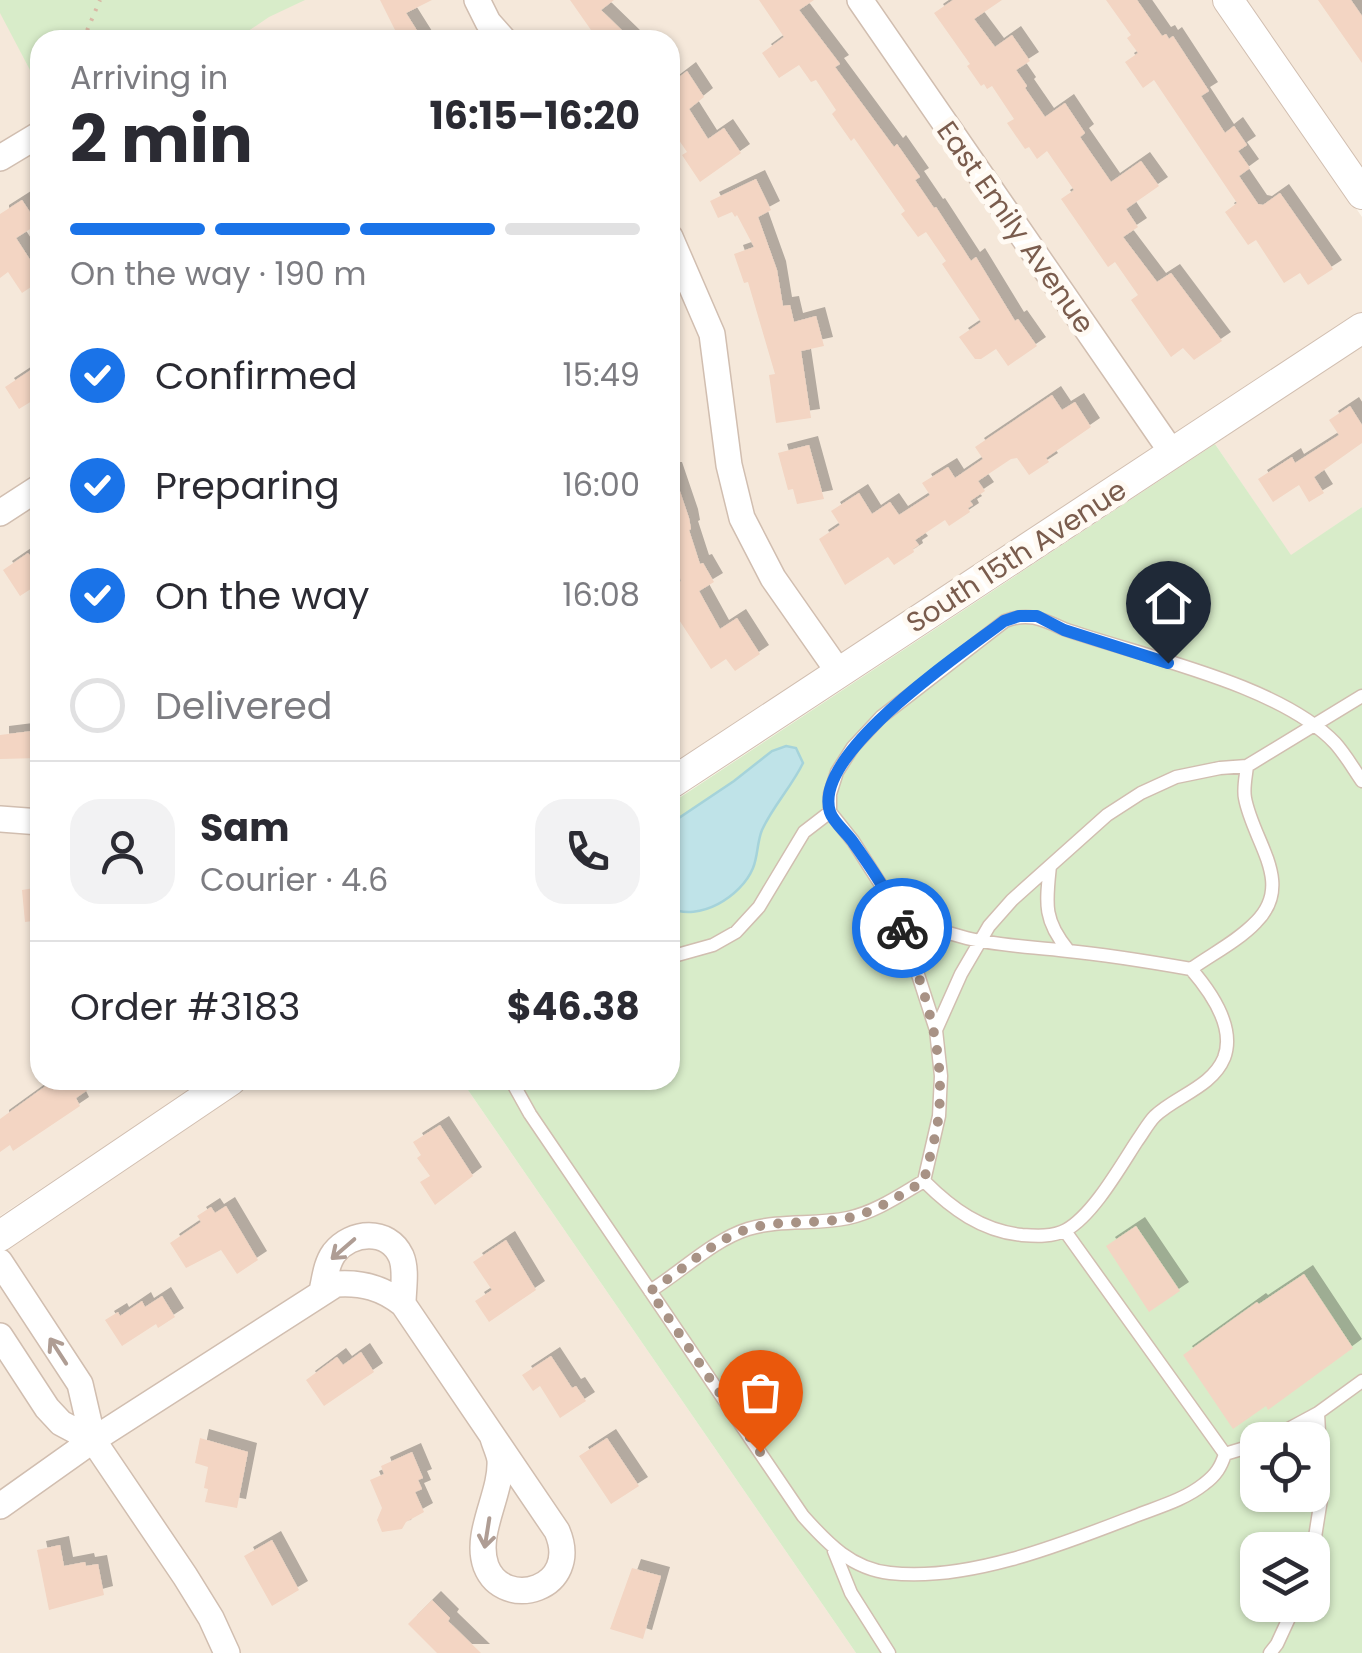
<!DOCTYPE html>
<html lang="en">
<head>
<meta charset="utf-8">
<style>
	:root { --surface:#fff; --page:#f2f2f3; --text:#2b2b33; --muted:#7c7c81; --line:#e1e1e2; --accent:#1a73e8 }
	body { margin:0; font-family:Poppins,sans-serif; background:var(--page); color:var(--text); height:100vh; display:flex; flex-direction:column; font-size:38px; white-space:nowrap }
	* { box-sizing:border-box; margin:0 }
	p { font-size:32px; color:var(--muted) }
	.icon { flex:none; width:55px; height:55px; fill:none; stroke:currentColor; stroke-width:2; stroke-linecap:round; stroke-linejoin:round }
	.map { position:relative; flex:1; overflow:hidden }
	.sheet { position:absolute; left:30px; top:30px; width:650px; height:1060px; display:flex; flex-direction:column; background:var(--surface); border-radius:30px; box-shadow:0 2px 8px #0004 }
	.sheet>* { flex:none }
	.controls { position:absolute; left:1240px; top:1422px; display:grid; gap:20px }
	.controls a { display:grid; place-items:center; width:90px; height:90px; border-radius:20px; background:var(--surface); box-shadow:0 2px 8px #0004; font-size:50px }
	.pin { position:absolute; display:grid; place-items:center; width:85px; height:85px; color:#fff; margin:-102px -42px; border-radius:50% 50% 50% 0; rotate:-45deg; box-shadow:0 0 10px #0007 }
	.pin .icon { rotate:45deg }
	.courier { position:absolute; display:grid; place-items:center; width:100px; height:100px; margin:-50px; border:8px solid #1a73e8; border-radius:50%; background:#fff; color:#222; box-shadow:0 2px 12px #0007 }
	.summary em { font-style:normal; font-weight:700 }
	.summary div { display:flex; flex-direction:column-reverse }
	.summary { display:flex; align-items:center; justify-content:space-between; height:170px; padding:0 40px }
	h1 { font-size:65px; font-weight:700; line-height:75px }
	.bar { display:grid; grid-template-columns:repeat(4,1fr); gap:15px 10px; align-content:center; height:120px; padding:0 40px }
	.bar i { height:12px; border-radius:8px; background:var(--line) }
	.bar .current { background:var(--accent) }
	.bar p { grid-column:span 4 }
	.line { display:flex; align-items:center; gap:25px; padding:0 40px; border-top:2px solid var(--line) }
	.line div { flex:1 }
	.round { display:grid; place-items:center; flex:none; width:105px; height:105px; border-radius:30px; background:var(--page) }
	ol { padding:0 40px; list-style:none }
	li { display:flex; align-items:center; gap:30px; height:110px }
	li p { margin-inline-start:auto }
	li .icon { padding:10px; border-radius:50%; background:var(--accent); color:#fff; stroke-width:4 }
	li:last-child { color:var(--muted) }
	li i { width:55px; height:55px; border:5px solid var(--line); border-radius:50% }
	.map>svg:first-child { display:block }
	.residential { fill:#f5e8da }
	.green { fill:#d8ecc9; fill-rule:evenodd }
	.water { fill:#bfe3e8; stroke:#a5d3da; stroke-width:2.5 }
	.building { fill:#f3d5c3; filter:url(#shadow) }
	.lines { fill:none; stroke-linecap:round; stroke-linejoin:round }
	.service-casing { stroke:#d1beb0; stroke-width:15 }
	.minor-casing { stroke:#d1beb0; stroke-width:28 }
	.tertiary-casing { stroke:#d1beb0; stroke-width:32 }
	.path { stroke:#d9b8a5; stroke-width:4; stroke-dasharray:2.5 8; stroke-linecap:butt }
	.service { stroke:#fff; stroke-width:12 }
	.minor { stroke:#fff; stroke-width:25 }
	.tertiary { stroke:#fff; stroke-width:30 }
	.oneway { stroke:#af9d94 }
	.done { stroke:#a89285; stroke-width:10; stroke-dasharray:0 18 }
	.route { stroke:#1a73e8; stroke-width:12 }
	.labels { text-anchor:middle; stroke-width:10; stroke-linejoin:round; paint-order:stroke }
	.street-label { font-size:28px; fill:#7a5c4d; stroke:#fffaf3 }
</style>
</head>
<body>
<div class="map">
<svg width="1362" height="1653" viewBox="0 0 1362 1653">
	<defs>
		<filter id="shadow"><feDropShadow dx="9" dy="-9" stdDeviation="0" flood-color="#0004"/></filter>
	</defs>
	<rect width="100%" height="100%" fill="#fdf6ec"/>
	<path class="residential" d="M 0,0 L 1214,0 L 1362,217 L 1362,314 L 670,773 L 670,40 L 40,40 L 40,1080 L 205,1080 L 0,1216 Z
		M 1242,0 L 1362,0 L 1362,175 Z
		M 1362,343 L 1362,507 L 1291,556 L 1215,444 Z
		M 253,1080 L 461,1080 L 856,1653 L 0,1653 L 0,1249 Z"/>
	<path class="green" d="M 0,0 L 305,0 L 269,17 L 235,40 L 40,40 L 40,89 L 0,13 Z
		M 1215,444 L 1291,555 L 1362,507 L 1362,1653 L 856,1653 L 461,1080 L 670,1080 L 670,804 ZM 1258,1440 L 1312,1440 L 1312,1495 L 1258,1495 ZM 1258,1550 L 1312,1550 L 1312,1605 L 1258,1605 Z"/>
	<path class="water" d="M 786,746 L 796,748 L 803,763 C 792,786 773,806 762,830 C 757,842 758,856 753,868 C 741,897 699,922 670,908 L 670,824 L 734,781 L 772,751 Z"/>
	<path class="building" d="M 380,0 L 432,0 L 406,13 L 423,40 L 400,40 Z
		M 570,0 L 614,0 L 601,10 L 632,40 L 598,40 Z
		M 759,0 L 814,0 L 799,10 L 840,64 L 835,67 L 894,147 L 897,144 L 920,177 L 915,180 L 934,208 L 936,207 L 971,261 L 976,257 L 1015,321 L 1018,319 L 1037,346 L 1008,366 L 996,349 L 981,359 L 975,359 L 959,337 L 981,322 L 942,264 L 946,261 L 926,232 L 918,237 L 901,214 L 905,211 L 854,138 L 851,141 L 832,114 L 836,110 L 816,80 L 811,82 L 799,65 L 779,78 L 762,53 L 784,37 Z
		M 953,0 L 1002,0 L 974,19 L 995,47 L 1012,35 L 1030,61 L 1016,70 L 1027,86 L 1025,88 L 1045,117 L 1065,103 L 1085,133 L 1080,137 L 1111,182 L 1141,161 L 1159,186 L 1126,209 L 1138,227 L 1123,237 L 1157,282 L 1171,273 L 1222,341 L 1194,360 L 1183,348 L 1171,357 L 1131,300 L 1138,295 L 1115,262 L 1108,267 L 1061,199 L 1074,190 L 1047,151 L 1037,159 L 1029,147 L 1025,149 L 1007,123 L 1014,119 L 992,86 L 987,89 L 984,84 L 981,86 L 967,66 L 970,64 L 934,13 Z
		M 1106,0 L 1137,0 L 1162,36 L 1166,34 L 1169,39 L 1173,36 L 1209,91 L 1201,96 L 1225,133 L 1234,126 L 1247,145 L 1238,151 L 1250,168 L 1239,176 L 1258,204 L 1263,205 L 1280,193 L 1333,269 L 1308,285 L 1300,273 L 1284,283 L 1256,240 L 1248,245 L 1225,212 L 1237,203 L 1154,80 L 1143,88 L 1125,62 L 1138,53 L 1127,38 L 1131,35 Z
		M 1318,0 L 1351,0 L 1362,16 L 1362,63 Z
		M 687,71 L 704,97 L 689,109 L 708,139 L 724,128 L 741,153 L 700,182 L 682,155 L 687,152 L 670,127 L 670,84 Z
		M 756,179 L 771,210 L 758,217 L 777,270 L 783,306 L 790,305 L 794,322 L 816,316 L 824,346 L 801,351 L 811,418 L 776,423 L 769,375 L 775,374 L 748,282 L 744,283 L 734,254 L 754,247 L 737,215 L 735,217 L 732,212 L 718,218 L 710,201 Z
		M 22,200 L 38,224 L 16,238 L 40,275 L 40,281 L 22,293 L 8,272 L 0,278 L 0,214 Z
		M 40,364 L 40,396 L 19,409 L 5,387 Z
		M 1052,395 L 1062,410 L 1075,402 L 1091,427 L 1046,458 L 1049,462 L 1029,475 L 1017,458 L 1011,459 L 978,481 L 985,491 L 970,501 L 973,505 L 968,508 L 970,512 L 949,526 L 945,520 L 915,540 L 919,545 L 913,549 L 914,552 L 894,565 L 888,557 L 845,585 L 819,539 L 840,525 L 831,511 L 859,493 L 872,514 L 890,502 L 899,515 L 930,495 L 922,483 L 948,467 L 955,478 L 983,459 L 975,447 Z
		M 1350,406 L 1362,425 L 1362,443 L 1314,477 L 1324,493 L 1309,502 L 1299,485 L 1273,502 L 1258,479 L 1292,457 L 1295,463 L 1339,435 L 1329,420 Z
		M 809,445 L 824,499 L 797,504 L 793,489 L 788,490 L 778,453 Z
		M 670,471 L 673,471 L 689,518 L 691,529 L 689,530 L 700,564 L 703,563 L 714,582 L 699,591 L 720,629 L 737,618 L 760,654 L 735,671 L 726,659 L 711,669 L 670,606 L 670,588 L 681,581 L 670,550 Z
		M 28,553 L 32,558 L 40,553 L 40,583 L 20,596 L 3,570 Z
		M 32,731 L 40,733 L 40,758 L 0,759 L 0,735 Z
		M 40,887 L 40,920 L 25,922 L 22,890 Z
		M 54,1080 L 102,1080 L 76,1098 L 80,1106 L 13,1151 L 10,1145 L 0,1152 L 0,1119 Z
		M 440,1125 L 473,1176 L 435,1205 L 420,1182 L 430,1176 L 417,1158 L 421,1155 L 413,1142 Z
		M 226,1206 L 258,1260 L 237,1274 L 221,1250 L 186,1268 L 170,1243 L 201,1222 L 197,1216 L 211,1207 L 215,1213 Z
		M 1136,1226 L 1180,1291 L 1149,1312 L 1106,1246 Z
		M 506,1240 L 536,1290 L 489,1322 L 475,1301 L 492,1290 L 473,1262 Z
		M 1304,1274 L 1353,1348 L 1268,1410 L 1266,1406 L 1233,1429 L 1183,1355 L 1257,1302 L 1259,1304 Z
		M 162,1296 L 175,1317 L 158,1328 L 156,1324 L 122,1346 L 105,1320 L 118,1312 L 120,1316 L 142,1301 L 145,1307 Z
		M 361,1352 L 374,1372 L 324,1406 L 306,1380 L 337,1357 L 343,1365 Z
		M 551,1356 L 572,1388 L 576,1386 L 586,1401 L 560,1418 L 540,1386 L 533,1391 L 522,1375 Z
		M 200,1438 L 248,1452 L 237,1508 L 205,1502 L 208,1489 L 204,1488 L 208,1467 L 195,1463 Z
		M 607,1438 L 639,1486 L 611,1504 L 579,1456 Z
		M 412,1452 L 423,1478 L 418,1480 L 422,1489 L 415,1492 L 424,1512 L 406,1522 L 402,1529 L 382,1532 L 377,1520 L 382,1508 L 370,1480 L 384,1474 L 381,1466 Z
		M 272,1540 L 299,1590 L 272,1606 L 244,1556 Z
		M 60,1545 L 64,1566 L 85,1562 L 86,1566 L 98,1564 L 104,1595 L 49,1610 L 37,1550 Z
		M 632,1568 L 661,1576 L 643,1639 L 610,1629 Z
		M 432,1600 L 450,1618 L 448,1621 L 481,1653 L 437,1653 L 408,1624 Z"/>
	<g class="lines">
		<g class="service-casing">
			<path id="service" d="M 1050,866 C 1046,903 1043,920 1068,950
				M 897,910 C 963,946 996,943 1068,951 C 1110,955 1151,962 1191,969 C 1210,991 1236,1027 1224,1058 C 1212,1087 1176,1096 1155,1116 C 1148,1123 1143,1133 1137,1141 C 1120,1167 1093,1215 1066,1230 C 1053,1237 1036,1236 1022,1235 C 982,1231 952,1209 924,1181
				M 670,957 L 713,945 L 736,932 L 759,907 L 804,832 L 830,812
				M 1191,969 C 1212,954 1238,941 1256,922 C 1295,883 1253,842 1245,798 C 1243,788 1246,776 1247,766
				M 936,1030 L 961,974 L 989,926 L 1012,900 L 1107,815 L 1141,793 L 1176,777 L 1220,768 L 1247,766 L 1362,696
				M 511,1080 L 530,1114 L 803,1516 C 828,1544 852,1569 890,1573 C 968,1582 1063,1544 1135,1516 C 1158,1507 1184,1500 1204,1484 C 1216,1475 1221,1467 1225,1454 L 1065,1231
				M 650,1291 C 681,1272 713,1240 748,1229 C 782,1219 814,1225 848,1218 C 876,1212 900,1195 924,1181 L 939,1116 L 941,1076 L 936,1030 L 897,910 L 853,841 L 830,812 L 830,794 L 837,772 L 853,747 L 881,717 L 1005,621 C 1028,612 1042,619 1064,629 C 1141,656 1279,684 1335,743 C 1345,754 1353,768 1362,781
				M 1268,1440 L 1318,1413 L 1362,1381
				M 1225,1454 L 1258,1444
				M 834,1551 L 851,1593 L 889,1653
				M 1312,1556 L 1322,1493 L 1318,1413
				M 1270,1653 L 1277,1644 L 1295,1605"/>
		</g>
		<g class="minor-casing">
			<path id="minor" d="M 477,0 L 488,22 L 504,40
				M 860,0 L 1173,454
				M 0,158 L 40,134
				M 670,237 L 712,334 L 729,465 L 742,518 L 773,578 L 838,671
				M 0,513 L 40,487
				M 0,819 L 40,822
				M 0,1262 L 80,1384 L 93,1440 L 185,1576 L 211,1618 L 227,1653
				M 322,1291 C 325,1278 326,1264 334,1253 C 351,1231 388,1228 401,1256 C 407,1270 403,1289 403,1304
				M 0,1336 L 47,1408 L 61,1423 L 93,1440
				M 0,1506 L 93,1440 L 336,1284 C 362,1282 383,1288 403,1304 L 557,1531 C 582,1589 504,1612 486,1566 C 474,1533 502,1494 500,1460 C 499,1453 495,1445 493,1438"/>
		</g>
		<g class="tertiary-casing">
			<path id="tertiary" d="M 1228,0 L 1362,194
				M 670,784 L 1362,328
				M 0,1236 L 231,1080"/>
		</g>
		<path class="path" d="M 83,40 L 100,0"/>
		<use href="#service" class="service"/>
		<use href="#minor" class="minor"/>
		<use href="#tertiary" class="tertiary"/>
	</g>
	<defs><path id="oneway-shaft" d="M-6 0H5M1.5-3L5.5 0L1.5 3" fill="none" stroke-width="1.6" stroke-linecap="round" stroke-linejoin="round" transform="scale(2.5)"/></defs>
	<g class="oneway">
		<use href="#oneway-shaft" transform="translate(343 1249) rotate(139)"/>
		<use href="#oneway-shaft" transform="translate(58 1351) rotate(-123)"/>
		<use href="#oneway-shaft" transform="translate(487 1533) rotate(99)"/>
	</g>
	<g class="lines">
		<path class="done" d="M 760,1452 L 650,1291 C 681,1272 713,1240 748,1229 C 782,1219 814,1225 848,1218 C 876,1212 900,1195 924,1181 C 929,1158 937,1135 939,1112 C 945,1046 923,989 902,928"/>
		<path class="route" d="M 902,928 C 892,897 872,869 853,842 C 847,833 833,822 830,812 C 811,753 964,652 1004,621 L 1019,616 L 1037,616 L 1064,630 L 1168,663"/>
	</g>
	<g class="labels">
		<g class="street-label">
			<text transform="translate(1016 227) rotate(55)" y="10">East Emily Avenue</text>
			<text transform="translate(1016 556) rotate(-33)" y="10">South 15th Avenue</text>
		</g>
	</g>
</svg>
<div class="controls">
<a><svg class="icon" aria-label="locate" viewBox="0 0 24 24"><circle cx="12" cy="12" r="6"/><path d="M12 2v4M12 18v4M2 12h4M18 12h4"/></svg></a>
<a><svg class="icon" aria-label="layers" viewBox="0 0 24 24"><path d="M12 4l9 5-9 5-9-5zM3 14l9 5 9-5"/></svg></a>
</div>
<div class="pin" style="left:760px;top:1452px;background:#ea580c"><svg class="icon" aria-label="bag" viewBox="0 0 24 24"><path d="M5 8h14l-1 12H6zM9 8a3 3 0 0 1 6 0"/></svg></div>
<div class="pin" style="left:1168px;top:663px;background:#1f2937"><svg class="icon" aria-label="home" viewBox="0 0 24 24"><path d="M3 11l9-7 9 7M6 9v11h12V9"/></svg></div>
<div class="courier" style="left:902px;top:928px"><svg class="icon" aria-label="bike" viewBox="0 0 24 24"><circle cx="6" cy="16" r="4"/><circle cx="18" cy="16" r="4"/><path d="M6 16l4-8h5l3 8M10 8l3 8H6M13 5h3"/></svg></div>
<section class="sheet">
<div class="summary"><div><h1>2 min</h1><p>Arriving in</p></div><em>16:15–16:20</em></div>
<div class="bar"><i class="current"></i><i class="current"></i><i class="current"></i><i></i><p>On the way · 190 m</p></div>
<ol>
<li><svg class="icon" aria-label="check" viewBox="0 0 24 24"><path d="M5 12l5 5 9-10"/></svg>Confirmed<p>15:49</p></li>
<li><svg class="icon" aria-label="check" viewBox="0 0 24 24"><path d="M5 12l5 5 9-10"/></svg>Preparing<p>16:00</p></li>
<li><svg class="icon" aria-label="check" viewBox="0 0 24 24"><path d="M5 12l5 5 9-10"/></svg>On the way<p>16:08</p></li>
<li><i></i>Delivered</li>
</ol>
<div class="line" style="height:180px"><a class="round"><svg class="icon" aria-label="person" viewBox="0 0 24 24"><circle cx="12" cy="8" r="4"/><path d="M4 21q1-7 8-7t8 7"/></svg></a><div><b>Sam</b><p>Courier · 4.6</p></div><a class="round"><svg class="icon" aria-label="phone" viewBox="0 0 24 24"><path d="M5 4h4l2 5-3 2q2 4 5 5l2-3 5 2v4C11 20 4 13 5 4z"/></svg></a></div>
<div class="line" style="height:130px"><div>Order #3183</div><b>$46.38</b></div>
</section>
</div>
</body>
</html>
